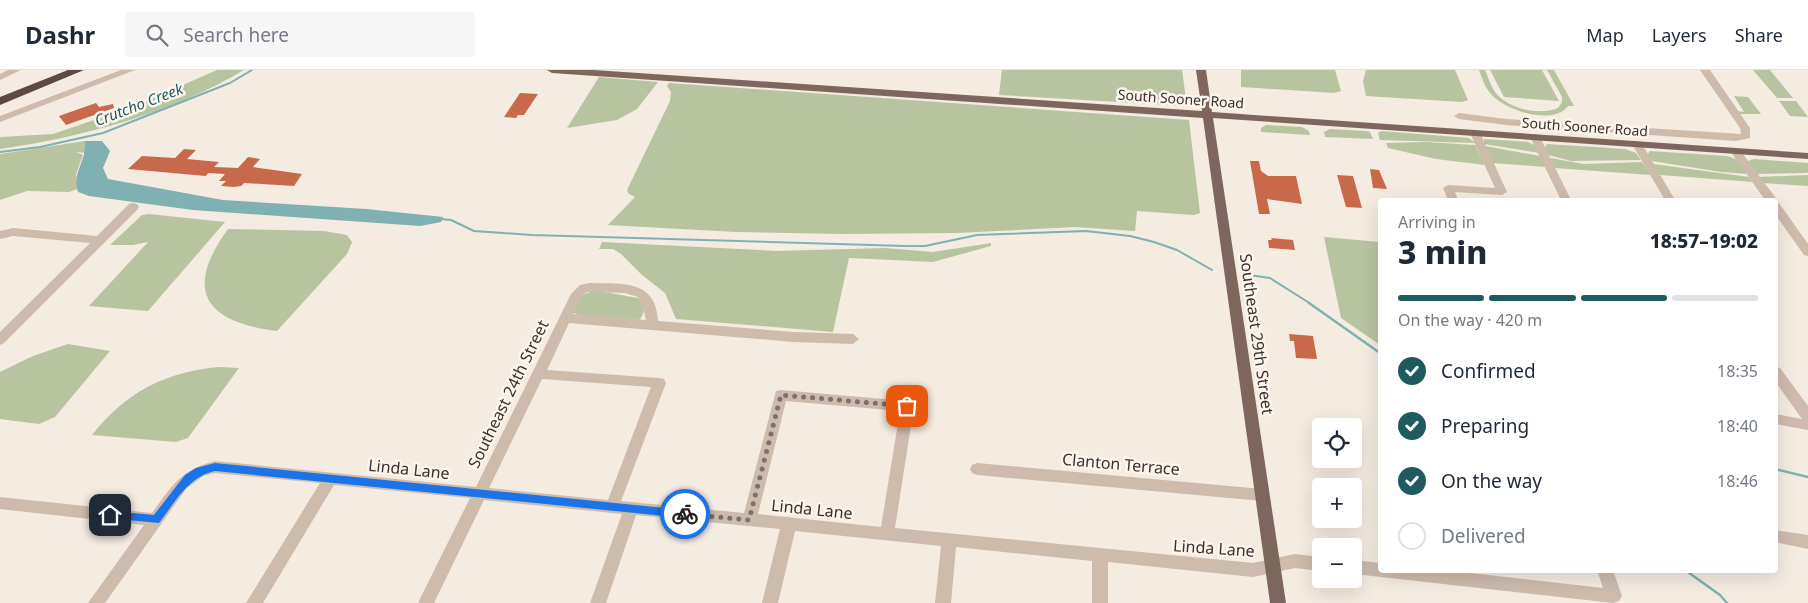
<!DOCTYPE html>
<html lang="en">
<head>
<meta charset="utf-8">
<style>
	:root { --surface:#fff; --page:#f6f6f7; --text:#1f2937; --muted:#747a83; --line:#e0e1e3; --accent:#1f5a5e }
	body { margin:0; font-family:"Noto Sans",sans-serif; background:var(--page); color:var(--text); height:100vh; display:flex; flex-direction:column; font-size:19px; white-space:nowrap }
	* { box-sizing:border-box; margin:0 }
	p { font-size:16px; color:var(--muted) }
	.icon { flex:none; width:28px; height:28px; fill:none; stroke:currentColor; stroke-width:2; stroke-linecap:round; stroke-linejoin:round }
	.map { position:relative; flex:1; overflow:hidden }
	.details { position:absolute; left:1378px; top:128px; width:400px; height:375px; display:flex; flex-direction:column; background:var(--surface); border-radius:5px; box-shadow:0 5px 20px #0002 }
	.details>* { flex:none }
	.tools { position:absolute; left:1312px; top:348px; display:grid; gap:10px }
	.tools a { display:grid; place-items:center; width:50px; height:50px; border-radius:5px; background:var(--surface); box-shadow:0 5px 20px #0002; font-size:25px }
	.pin { position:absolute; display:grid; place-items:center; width:42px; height:42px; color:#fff; margin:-21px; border-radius:10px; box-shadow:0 2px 8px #0006 }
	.courier { position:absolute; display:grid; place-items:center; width:50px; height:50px; margin:-25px; border:4px solid #1a73e8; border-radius:50%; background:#fff; color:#222; box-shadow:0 1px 6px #0007 }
	.headline em { font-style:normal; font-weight:800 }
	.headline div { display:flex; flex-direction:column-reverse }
	.headline { display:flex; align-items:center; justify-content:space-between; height:85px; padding:0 20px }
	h1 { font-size:32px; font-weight:800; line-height:38px }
	.bar { display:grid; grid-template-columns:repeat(4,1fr); gap:8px 5px; align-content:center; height:60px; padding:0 20px }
	.bar i { height:6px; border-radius:4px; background:var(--line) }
	.bar .selected { background:var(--accent) }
	.bar p { grid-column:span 4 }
	ol { padding:0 20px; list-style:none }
	li { display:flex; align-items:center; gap:15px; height:55px }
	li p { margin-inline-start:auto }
	li .icon { padding:5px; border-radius:50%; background:var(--accent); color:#fff; stroke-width:4 }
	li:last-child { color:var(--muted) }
	li i { width:28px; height:28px; border:2px solid var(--line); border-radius:50% }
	header { display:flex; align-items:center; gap:30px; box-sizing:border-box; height:70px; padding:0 25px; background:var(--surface); border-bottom:1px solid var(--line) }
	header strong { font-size:24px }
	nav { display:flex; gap:28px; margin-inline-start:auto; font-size:18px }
	.search { width:350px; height:45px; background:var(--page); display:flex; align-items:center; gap:12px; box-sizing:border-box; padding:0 18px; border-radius:5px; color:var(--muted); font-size:19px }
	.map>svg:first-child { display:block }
	.green { fill:#b8c4a0 }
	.water { fill:#7fb0b2 }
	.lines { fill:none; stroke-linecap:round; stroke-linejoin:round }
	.stream-far1 { stroke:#7fb0b2; stroke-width:2 }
	.stream { stroke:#7fb0b2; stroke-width:2.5 }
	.building { fill:#c8694b }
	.minor { fill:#cdbbac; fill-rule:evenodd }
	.major { fill:#7d675c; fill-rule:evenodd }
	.highway { fill:#5c4a42; fill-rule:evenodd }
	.route { fill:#1a73e8 }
	.done { stroke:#7c716b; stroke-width:5; stroke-dasharray:0 9 }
	.labels { text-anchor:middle; stroke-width:5; stroke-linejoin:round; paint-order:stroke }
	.far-street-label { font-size:14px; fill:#3b302b; stroke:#fbf5ee }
	.far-water-label { font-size:15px; font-style:italic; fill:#1f5a5e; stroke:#fbf5ee }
	.street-label { font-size:16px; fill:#3b302b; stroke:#fbf5ee }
</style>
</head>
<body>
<header>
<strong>Dashr</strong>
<div class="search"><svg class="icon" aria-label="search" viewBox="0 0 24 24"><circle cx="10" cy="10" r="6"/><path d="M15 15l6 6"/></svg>Search here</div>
<nav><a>Map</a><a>Layers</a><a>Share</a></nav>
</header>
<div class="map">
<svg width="1808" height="533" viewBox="0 0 1808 533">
	<rect width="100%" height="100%" fill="#f4ebe1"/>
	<path class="green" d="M 217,0 L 244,0 C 172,43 83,67 0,79 L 0,67 L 53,64 L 135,36 Z
		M 1002,0 L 1182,0 L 1187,36 L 999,25 Z
		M 1241,0 L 1335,0 L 1341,21 L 1334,23 L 1241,17 Z
		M 1366,0 L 1455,0 L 1468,30 L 1462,32 L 1366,26 L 1363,11 Z
		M 1479,0 L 1485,0 C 1488,7 1491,16 1495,22 C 1508,39 1539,46 1558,38 L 1562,32 L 1562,27 L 1547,0 L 1554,0 L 1574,36 L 1568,36 C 1554,56 1505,41 1491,24 C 1485,18 1482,8 1479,0 Z
		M 1490,0 L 1542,0 L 1559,31 L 1504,27 Z
		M 1753,0 L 1770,0 L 1793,28 L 1777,28 Z
		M 599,7 L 658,12 L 637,39 L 617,50 L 567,58 Z
		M 669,13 L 1189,50 L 1200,143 L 1194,145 L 1137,141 L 1135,161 L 1075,157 L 957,163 L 843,164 L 736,162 L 608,155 L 635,127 L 629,124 L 627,120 L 670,31 L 671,22 L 667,16 Z
		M 1734,26 L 1748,27 L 1761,44 L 1738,44 L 1735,41 L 1744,42 Z
		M 1779,31 L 1796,31 L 1808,47 L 1790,46 Z
		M 1266,55 L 1302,57 L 1309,61 L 1310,65 L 1261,62 L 1261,58 Z
		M 1330,59 L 1366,61 L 1370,62 L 1373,69 L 1325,67 L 1324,62 Z
		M 1381,61 L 1469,68 L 1475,73 L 1380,70 L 1378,63 Z
		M 1484,69 L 1528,72 L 1534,75 L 1540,83 L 1484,74 Z
		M 85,71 L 86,83 L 76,82 L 83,85 L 76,104 L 77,119 L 69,122 L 27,121 L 0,130 L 0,84 Z
		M 1426,72 L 1475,75 L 1485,95 L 1436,89 L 1388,78 L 1386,73 Z
		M 1547,74 L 1625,79 L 1636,83 L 1641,90 L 1571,91 L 1548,85 L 1545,77 Z
		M 1485,76 L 1540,86 L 1546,97 L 1492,93 Z
		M 1650,81 L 1727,86 L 1736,89 L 1748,104 L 1721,102 L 1652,91 L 1647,85 Z
		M 1550,88 L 1584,94 L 1642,92 L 1651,105 L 1555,98 Z
		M 1754,89 L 1808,93 L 1808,103 L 1756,104 L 1748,91 Z
		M 1653,94 L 1749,107 L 1754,112 L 1660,105 Z
		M 1808,105 L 1808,116 L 1763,113 L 1758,107 Z
		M 149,144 L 225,152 L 148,241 L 89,236 L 148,172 L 133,175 L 110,175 L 142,145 Z
		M 228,159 L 324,161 L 347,165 L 352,172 L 347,184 L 277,261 C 205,252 183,221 228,159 Z
		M 1324,167 L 1380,172 L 1380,275 L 1341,248 Z
		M 602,172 L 777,181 L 885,178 L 933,182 L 991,173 L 991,176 L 933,192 L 849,188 L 833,262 L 676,249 L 665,223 L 642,205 L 621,184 L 613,179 L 599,179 Z
		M 598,221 L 638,228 C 645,234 646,243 639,250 L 579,245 L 572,242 C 579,228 582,222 598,221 Z
		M 68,274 L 110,281 L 55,347 L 39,354 L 0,349 L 0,302 L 33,286 Z
		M 219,297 L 239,298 L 188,368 L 176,372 L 92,365 C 126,322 165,302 219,297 Z"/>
	<path class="water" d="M 85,71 L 102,71 L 110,81 L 103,98 L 108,109 L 223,130 L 366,139 L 443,147 L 441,152 L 420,156 L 193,140 L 89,126 L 78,122 C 71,102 87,93 85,71 Z"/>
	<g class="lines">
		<path class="stream-far1" d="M 0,82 L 40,77 L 103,63 L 230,13 L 252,0
			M 440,149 L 451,150 L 474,161 L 532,165 L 905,176 L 925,176 L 977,165 L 1086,161 L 1130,166 L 1154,172 L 1177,180 L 1212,200
			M 1249,205 L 1270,208 L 1311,234"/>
		<path class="stream" d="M 1309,233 L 1380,283
			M 1775,399 L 1808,407
			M 1685,500 L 1720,525 L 1727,533"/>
	</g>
	<path class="building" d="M 520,23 L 538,24 L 524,45 L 518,45 L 516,48 L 504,47 Z
		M 96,33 L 99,37 L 113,34 L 114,38 L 66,55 L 59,46 Z
		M 184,79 L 196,80 L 187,89 L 219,92 L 214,97 L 238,98 L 248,87 L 260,89 L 253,97 L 302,104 L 294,116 L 244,113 L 241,116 L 234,117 L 221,116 L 226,111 L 219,111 L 225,104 L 208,103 L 206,106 L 128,99 L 142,86 L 175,88 Z
		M 1250,91 L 1259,91 L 1261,101 L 1268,106 L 1296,106 L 1302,134 L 1267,129 L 1270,144 L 1259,144 Z
		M 1370,99 L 1379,100 L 1387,119 L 1373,118 Z
		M 1337,105 L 1353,106 L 1362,138 L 1346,137 Z
		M 1271,168 L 1293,170 L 1295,180 L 1269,178 L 1268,170 L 1272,170 Z
		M 1289,264 L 1313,266 L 1317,289 L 1296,288 L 1294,271 L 1290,271 Z"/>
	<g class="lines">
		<path class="minor" d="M 8,0 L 21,0 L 0,10 L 0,4 Z
			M 121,0 L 135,0 L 0,52 L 0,46 Z
			M 1700,0 L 1710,0 L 1750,58 L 1750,68 L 1736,71 L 1506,55 L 1459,49 L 1454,46 L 1459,43 L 1506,49 L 1741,64 L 1740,58 Z
			M 1475,60 L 1480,63 L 1507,122 L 1502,125 L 1455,122 L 1458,130 L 1448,130 L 1443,118 L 1448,115 L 1495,118 L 1470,63 Z
			M 1535,64 L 1540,67 L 1571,130 L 1561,130 L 1530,67 Z
			M 1637,71 L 1642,74 L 1675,130 L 1665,130 L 1632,74 Z
			M 1736,79 L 1740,80 L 1775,127 L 1776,130 L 1775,132 L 1775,130 L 1765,130 L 1731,82 Z
			M 1775,132 L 1779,133 L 1808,174 L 1808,186 L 1804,185 L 1775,144 Z
			M 133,133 L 137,134 L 139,137 L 137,140 L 4,273 L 0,275 L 0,262 L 90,173 L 13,166 L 0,169 L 0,161 L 13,158 L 97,166 L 129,134 Z
			M 590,213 C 622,214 656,209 658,251 L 794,262 L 853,264 L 859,269 L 853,274 L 794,272 L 569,253 L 547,300 L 659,308 L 664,309 L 666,313 L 621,431 L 744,443 L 776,321 L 781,320 L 907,331 L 912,332 L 914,336 L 895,458 L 1253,493 L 1295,484 L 1321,487 L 1321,501 L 1295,498 L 1253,507 L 1108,492 L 1108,533 L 1092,533 L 1092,491 L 956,477 L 951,533 L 935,533 L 941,476 L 795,461 L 778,533 L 762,533 L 780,459 L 636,445 L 606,533 L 590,533 L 622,444 L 484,430 L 434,533 L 418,533 L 470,428 L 334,415 L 263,533 L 246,533 L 320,413 L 215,403 L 203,406 L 186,419 L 105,533 L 88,533 L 144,455 L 0,439 L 0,427 L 152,443 C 172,416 180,400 215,391 L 476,417 L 571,224 L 580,215 ZM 587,222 L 625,223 L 638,227 L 642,233 L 646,250 L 573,244 L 582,227 ZM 542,309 L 651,317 L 608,430 L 489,418 ZM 786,331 L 900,341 L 881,457 L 758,444 Z
			M 1775,296 L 1780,298 L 1808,336 L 1808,360 L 1775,354 L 1775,344 L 1802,349 L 1775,311 Z
			M 977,393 L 1262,419 L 1267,421 L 1269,425 L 1267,429 L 1262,431 L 977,405 L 972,403 L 970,399 L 972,395 Z
			M 1775,460 L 1808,465 L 1808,479 L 1775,472 Z
			M 1354,490 L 1380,493 L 1380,500 L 1443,500 L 1603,518 L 1597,500 L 1613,500 L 1622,526 L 1619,531 L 1613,533 L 1354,504 Z"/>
		<path class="major" d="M 547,0 L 594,0 L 1202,41 L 1196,0 L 1206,0 L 1212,42 L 1808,83 L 1808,89 L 1213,48 L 1286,533 L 1270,533 L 1203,48 L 552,3 Z"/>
		<path class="highway" d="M 68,0 L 84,0 L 0,35 L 0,27 Z"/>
	</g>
	<path class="route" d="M 215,393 L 685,440 L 690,444 L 685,448 L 215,401 C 188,407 176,431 159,453 L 107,448 L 105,445 L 110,441 L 154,445 L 185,405 L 196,398 Z"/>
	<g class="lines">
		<path class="done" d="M 685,444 L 749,450 L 781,325 L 907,336"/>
	</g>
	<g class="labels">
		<g class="far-street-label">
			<text transform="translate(1181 29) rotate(4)" y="5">South Sooner Road</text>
			<text transform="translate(1585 57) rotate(4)" y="5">South Sooner Road</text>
		</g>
		<g class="far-water-label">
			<text transform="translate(139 35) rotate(-21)" y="5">Crutcho Creek</text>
		</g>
		<g class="street-label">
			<text transform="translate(1257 264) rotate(82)" y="6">Southeast 29th Street</text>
			<text transform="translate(508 324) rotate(-64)" y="6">Southeast 24th Street</text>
			<text transform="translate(1121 394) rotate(5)" y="6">Clanton Terrace</text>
			<text transform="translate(409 399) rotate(6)" y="6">Linda Lane</text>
			<text transform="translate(812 439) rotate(6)" y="6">Linda Lane</text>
			<text transform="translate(1214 478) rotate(4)" y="6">Linda Lane</text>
		</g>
	</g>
</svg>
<div class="tools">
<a><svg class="icon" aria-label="locate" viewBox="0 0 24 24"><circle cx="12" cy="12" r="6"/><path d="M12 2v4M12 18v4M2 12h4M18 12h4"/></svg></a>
<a>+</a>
<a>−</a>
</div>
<div class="pin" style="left:907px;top:336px;background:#ea580c"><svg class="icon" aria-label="bag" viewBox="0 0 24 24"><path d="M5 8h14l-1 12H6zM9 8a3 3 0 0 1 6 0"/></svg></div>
<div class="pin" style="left:110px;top:445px;background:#1f2937"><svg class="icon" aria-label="home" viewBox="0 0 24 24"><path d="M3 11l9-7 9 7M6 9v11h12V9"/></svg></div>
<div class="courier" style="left:685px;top:444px"><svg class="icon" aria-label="bike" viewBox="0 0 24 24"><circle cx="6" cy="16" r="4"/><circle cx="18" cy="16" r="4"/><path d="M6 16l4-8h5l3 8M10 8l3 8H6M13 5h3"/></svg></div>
<section class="details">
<div class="headline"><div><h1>3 min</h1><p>Arriving in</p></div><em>18:57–19:02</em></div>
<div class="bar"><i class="selected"></i><i class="selected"></i><i class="selected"></i><i></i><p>On the way · 420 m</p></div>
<ol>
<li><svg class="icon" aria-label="check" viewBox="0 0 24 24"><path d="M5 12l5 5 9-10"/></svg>Confirmed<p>18:35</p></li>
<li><svg class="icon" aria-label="check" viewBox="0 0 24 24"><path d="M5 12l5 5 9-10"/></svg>Preparing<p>18:40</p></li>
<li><svg class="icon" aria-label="check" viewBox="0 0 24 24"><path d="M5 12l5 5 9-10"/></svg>On the way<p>18:46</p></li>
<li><i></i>Delivered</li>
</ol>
</section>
</div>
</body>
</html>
